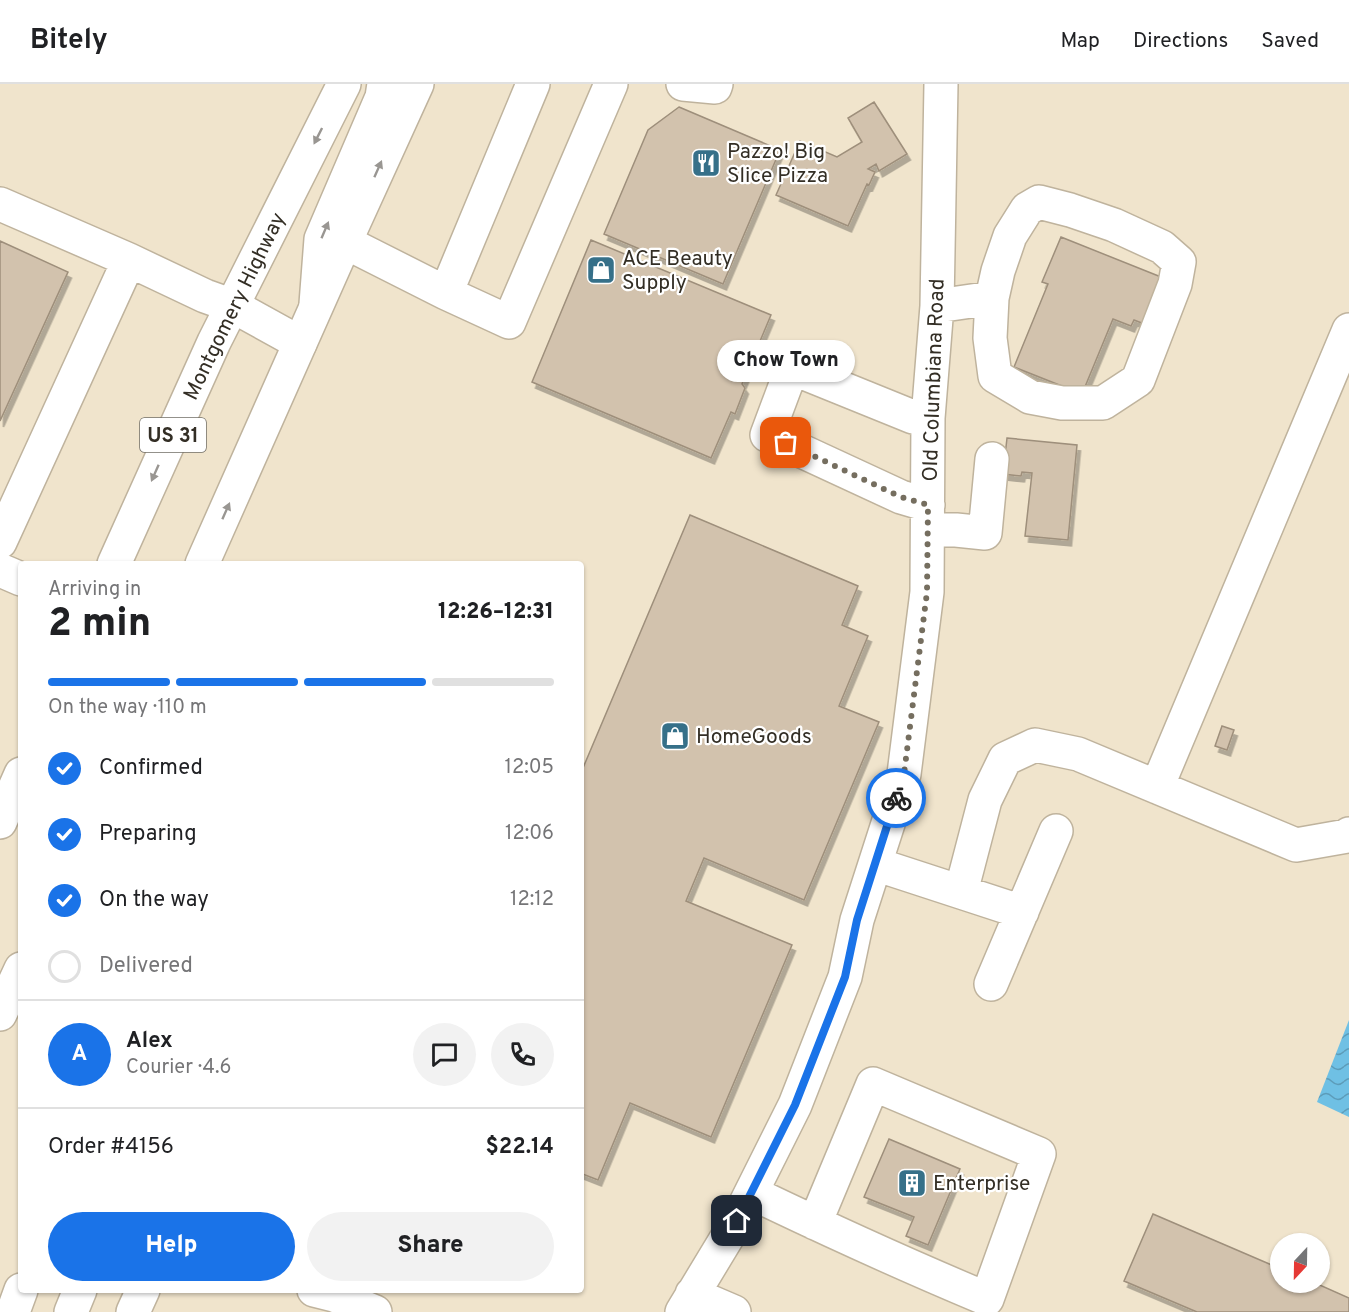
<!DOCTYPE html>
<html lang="en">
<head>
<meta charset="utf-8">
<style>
	:root { --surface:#fff; --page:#f2f2f2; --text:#202124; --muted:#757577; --line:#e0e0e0; --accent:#1a73e8 }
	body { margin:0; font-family:Overpass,sans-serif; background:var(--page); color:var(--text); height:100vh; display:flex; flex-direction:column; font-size:22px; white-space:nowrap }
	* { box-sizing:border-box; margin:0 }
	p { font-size:20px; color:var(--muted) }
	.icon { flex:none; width:33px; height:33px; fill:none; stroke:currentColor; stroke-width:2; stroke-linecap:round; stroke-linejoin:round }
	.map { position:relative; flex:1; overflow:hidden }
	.drawer { position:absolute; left:18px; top:477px; width:566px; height:732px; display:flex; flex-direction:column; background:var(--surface); border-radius:6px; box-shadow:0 2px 4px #0004 }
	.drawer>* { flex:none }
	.needle { width:39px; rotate:202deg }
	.tools { position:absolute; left:1270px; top:1149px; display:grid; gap:12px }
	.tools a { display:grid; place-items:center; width:60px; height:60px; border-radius:50%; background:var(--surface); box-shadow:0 2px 4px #0004; font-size:30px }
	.pin { position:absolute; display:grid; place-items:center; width:51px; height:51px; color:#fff; margin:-26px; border-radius:12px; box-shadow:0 3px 9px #0006 }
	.courier { position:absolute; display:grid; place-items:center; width:60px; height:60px; margin:-30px; border:4px solid #1a73e8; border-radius:50%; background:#fff; color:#222; box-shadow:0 2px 8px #0007 }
	.bubble { position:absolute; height:42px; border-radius:21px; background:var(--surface); box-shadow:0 2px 4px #0004; font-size:20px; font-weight:800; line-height:42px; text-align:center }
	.headline em { font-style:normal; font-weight:800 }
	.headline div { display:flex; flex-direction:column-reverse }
	.headline { display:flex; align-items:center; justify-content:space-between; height:102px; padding:0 30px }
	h1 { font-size:39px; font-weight:800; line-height:45px }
	.bar { display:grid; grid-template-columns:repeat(4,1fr); gap:9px 6px; align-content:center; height:72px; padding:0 30px }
	.bar i { height:8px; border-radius:4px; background:var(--line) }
	.bar .selected { background:var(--accent) }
	.bar p { grid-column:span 4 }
	.line { display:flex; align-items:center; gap:15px; padding:0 30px; border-top:2px solid var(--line) }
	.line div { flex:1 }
	.round { display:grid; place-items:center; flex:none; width:63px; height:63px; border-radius:32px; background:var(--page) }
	ol { padding:0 30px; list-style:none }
	li { display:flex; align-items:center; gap:18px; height:66px }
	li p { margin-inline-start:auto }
	li .icon { padding:6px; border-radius:50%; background:var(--accent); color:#fff; stroke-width:4 }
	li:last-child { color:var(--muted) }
	li i { width:33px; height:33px; border:3px solid var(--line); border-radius:50% }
	.action { display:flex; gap:12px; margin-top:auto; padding:12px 30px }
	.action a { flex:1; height:69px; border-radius:36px; background:var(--accent); color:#fff; font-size:24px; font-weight:800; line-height:69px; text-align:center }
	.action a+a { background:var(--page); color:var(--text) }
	header { display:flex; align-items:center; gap:36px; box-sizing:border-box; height:84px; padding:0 30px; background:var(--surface); border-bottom:2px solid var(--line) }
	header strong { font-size:28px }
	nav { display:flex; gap:33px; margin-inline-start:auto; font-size:21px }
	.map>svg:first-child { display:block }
	.water { fill:url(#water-waves) }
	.building { fill:#d2c2ad; stroke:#9e8f7b; stroke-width:1.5; filter:url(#shadow) }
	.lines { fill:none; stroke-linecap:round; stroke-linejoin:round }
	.minor-casing { stroke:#bfb39d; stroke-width:36 }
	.major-casing { stroke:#bfb39d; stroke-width:36 }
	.minor { stroke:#fff; stroke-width:33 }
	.major { stroke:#fff; stroke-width:33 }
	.oneway { fill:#999692 }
	.done { stroke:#756e5f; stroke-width:6; stroke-dasharray:0 10.8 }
	.route { stroke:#1a73e8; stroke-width:8 }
	.labels { text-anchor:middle; stroke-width:4.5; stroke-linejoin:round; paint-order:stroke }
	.shield { fill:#fff; stroke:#706d66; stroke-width:1.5 }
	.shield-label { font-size:20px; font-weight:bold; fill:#332e25 }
	.poi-label { font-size:21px; fill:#332e25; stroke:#fff; text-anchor:start }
	.street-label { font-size:21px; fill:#332e25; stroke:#fff }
</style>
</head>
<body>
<header>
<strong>Bitely</strong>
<nav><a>Map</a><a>Directions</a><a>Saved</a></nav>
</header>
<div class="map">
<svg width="1349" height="1228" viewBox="0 0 1349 1228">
	<defs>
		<pattern id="water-waves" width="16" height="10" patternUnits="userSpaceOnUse" patternTransform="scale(1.5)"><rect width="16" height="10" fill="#6fc0e4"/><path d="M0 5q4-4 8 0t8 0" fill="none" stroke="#5c9cb9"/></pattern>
		<filter id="shadow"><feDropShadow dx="3.5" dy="6" stdDeviation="0" flood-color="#0004"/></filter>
	</defs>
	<rect width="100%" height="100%" fill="#f0e4cc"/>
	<path class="water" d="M 1349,936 L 1349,1033 L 1317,1018 Z"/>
	<path class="building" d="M 874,18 L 907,70 L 879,87 L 876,80 L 868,85 L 875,88 L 869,101 L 867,100 L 848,142 L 776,111 L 800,57 L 837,73 L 862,58 L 848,34 Z
		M 679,23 L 780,66 L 723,200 L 604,150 L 648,46 Z
		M 1061,153 L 1166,195 L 1147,241 L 1134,236 L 1131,242 L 1113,235 L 1082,310 L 1014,283 L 1048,200 L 1042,198 Z
		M 591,156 L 771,231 L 742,300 L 745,304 L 735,330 L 731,328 L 711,374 L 532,298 Z
		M 0,157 L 68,188 L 0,337 Z
		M 1007,354 L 1077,361 L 1068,456 L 1025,452 L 1032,389 L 1022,388 L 1021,392 L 1003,390 Z
		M 690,431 L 858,502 L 842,541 L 868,552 L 839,622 L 879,638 L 804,816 L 704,774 L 686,817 L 792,861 L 711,1053 L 630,1019 L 598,1096 L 580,1089 L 580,691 Z
		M 1222,642 L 1234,646 L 1227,666 L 1215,662 Z
		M 889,1055 L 960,1085 L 928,1161 L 906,1152 L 914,1133 L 864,1113 Z
		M 1153,1130 L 1281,1185 L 1281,1198 L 1313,1198 L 1349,1214 L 1349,1228 L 1197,1228 L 1124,1197 Z"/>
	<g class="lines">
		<g class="minor-casing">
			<path id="minor" d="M 683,0 L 715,3 L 716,0
				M 0,120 L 129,176 L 205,212 L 233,222 L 300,259
				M 345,158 L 446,209 L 533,0
				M 446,209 L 509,238 L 611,0
				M 316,220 L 321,155 L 382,13 L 384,0
				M 937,222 L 992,214 L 990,254 L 995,292 L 1030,313 L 1062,319 L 1103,319 L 1138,296 L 1175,200 L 1179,178 L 1162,163 L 1114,141 L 1070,126 L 1039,118 L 1027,125 L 1010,152 L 998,187 L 992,214
				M 928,421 L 901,413 L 767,351 L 792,284 L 913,333 L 928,334
				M 928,445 L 956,446 L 985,449 L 992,375
				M 0,458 L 129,176
				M 0,486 L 21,495
				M 1157,703 L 1349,246
				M 875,780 L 1022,828
				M 961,808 L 985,716 L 1005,675 L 1035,661 L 1078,670 L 1296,761 L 1347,752 L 1349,750
				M 991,900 L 1056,747
				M 752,1109 C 829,1146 908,1182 987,1215 L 1039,1070 L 873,1000 L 815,1139
				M 314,1206 L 334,1211 L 375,1228
				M 692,1210 L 734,1228
				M 13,1228 L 21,1206
				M 71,1228 L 80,1206
				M 133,1228 L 143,1206
				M 682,1228 L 737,1137 L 795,1021 L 845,893 L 857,836 L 904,690 L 927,508 L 928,334 L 937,222 L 941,0"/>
		</g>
		<g class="major-casing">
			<path id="major" d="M 114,480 L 214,258 L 344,0
				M 202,480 L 345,158 L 417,0
				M 0,738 L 21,690
				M 0,930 L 21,885"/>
		</g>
		<use href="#minor" class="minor"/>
		<use href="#major" class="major"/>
	</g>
	<defs><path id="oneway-solid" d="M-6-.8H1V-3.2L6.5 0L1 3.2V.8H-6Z" transform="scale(1.5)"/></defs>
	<g class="oneway">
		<use href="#oneway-solid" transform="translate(318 52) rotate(117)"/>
		<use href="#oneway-solid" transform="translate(378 85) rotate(-66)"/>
		<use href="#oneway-solid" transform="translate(325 146) rotate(-67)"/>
		<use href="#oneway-solid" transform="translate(155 389) rotate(114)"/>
		<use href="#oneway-solid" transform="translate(226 427) rotate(-66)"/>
	</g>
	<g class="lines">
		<path class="done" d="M 786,359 L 901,413 L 928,421 L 927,508 L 904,690 L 896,714"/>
		<path class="route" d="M 737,1137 L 795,1021 L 845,893 L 857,836 L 896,714"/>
	</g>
	<defs>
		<g id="restaurant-square" transform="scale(1.5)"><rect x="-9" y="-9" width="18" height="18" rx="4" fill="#367089" stroke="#fff"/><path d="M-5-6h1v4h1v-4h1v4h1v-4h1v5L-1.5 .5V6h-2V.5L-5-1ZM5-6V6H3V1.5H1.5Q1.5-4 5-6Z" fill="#fff"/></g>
		<g id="shop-square" transform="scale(1.5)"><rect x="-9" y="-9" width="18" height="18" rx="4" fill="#367089" stroke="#fff"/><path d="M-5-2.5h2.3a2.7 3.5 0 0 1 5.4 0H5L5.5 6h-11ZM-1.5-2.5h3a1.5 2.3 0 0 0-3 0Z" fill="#fff"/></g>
		<g id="building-square" transform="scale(1.5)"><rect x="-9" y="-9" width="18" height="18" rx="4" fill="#367089" stroke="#fff"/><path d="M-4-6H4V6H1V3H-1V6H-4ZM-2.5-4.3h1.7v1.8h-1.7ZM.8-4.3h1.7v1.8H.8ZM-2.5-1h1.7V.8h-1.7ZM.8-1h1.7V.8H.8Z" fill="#fff"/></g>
	</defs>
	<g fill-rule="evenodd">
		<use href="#restaurant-square" x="706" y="79"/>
		<use href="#shop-square" x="601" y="186"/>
		<use href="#shop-square" x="675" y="652"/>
		<use href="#building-square" x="912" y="1099"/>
	</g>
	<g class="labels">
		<rect class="shield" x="140" y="334" width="66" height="34" rx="4.5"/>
		<g class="shield-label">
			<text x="173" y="358">US 31</text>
		</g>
		<g class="poi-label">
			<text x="727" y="74">Pazzo! Big<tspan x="727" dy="24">Slice Pizza</tspan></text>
			<text x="622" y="181">ACE Beauty<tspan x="622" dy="24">Supply</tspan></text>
			<text x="696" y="659">HomeGoods</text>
			<text x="933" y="1106">Enterprise</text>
		</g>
		<g class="street-label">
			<text transform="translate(234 222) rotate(-64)" y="7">Montgomery Highway</text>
			<text transform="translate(933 296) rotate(-88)" y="7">Old Columbiana Road</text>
		</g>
	</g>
</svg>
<div class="tools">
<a><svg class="needle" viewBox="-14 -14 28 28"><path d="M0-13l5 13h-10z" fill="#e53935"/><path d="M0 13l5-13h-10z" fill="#757577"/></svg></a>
</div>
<div class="pin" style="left:786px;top:359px;background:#ea580c"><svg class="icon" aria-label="bag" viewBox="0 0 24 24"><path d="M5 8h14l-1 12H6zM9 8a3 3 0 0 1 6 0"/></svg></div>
<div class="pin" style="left:737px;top:1137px;background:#1f2937"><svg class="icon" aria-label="home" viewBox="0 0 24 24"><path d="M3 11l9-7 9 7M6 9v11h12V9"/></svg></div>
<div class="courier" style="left:896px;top:714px"><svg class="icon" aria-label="bike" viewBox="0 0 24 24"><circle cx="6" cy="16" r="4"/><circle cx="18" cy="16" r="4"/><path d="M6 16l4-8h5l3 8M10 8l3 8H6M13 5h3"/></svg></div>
<div class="bubble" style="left:717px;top:256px;width:138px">Chow Town</div>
<section class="drawer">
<div class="headline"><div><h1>2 min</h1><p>Arriving in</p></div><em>12:26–12:31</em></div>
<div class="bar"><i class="selected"></i><i class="selected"></i><i class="selected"></i><i></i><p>On the way · 110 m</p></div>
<ol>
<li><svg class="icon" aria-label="check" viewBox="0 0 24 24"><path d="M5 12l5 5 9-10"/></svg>Confirmed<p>12:05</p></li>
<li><svg class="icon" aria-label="check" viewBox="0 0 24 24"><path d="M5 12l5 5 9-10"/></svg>Preparing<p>12:06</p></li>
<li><svg class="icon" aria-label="check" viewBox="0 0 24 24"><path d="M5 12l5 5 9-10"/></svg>On the way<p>12:12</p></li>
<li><i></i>Delivered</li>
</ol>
<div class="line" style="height:108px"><b class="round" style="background:var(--accent);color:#fff">A</b><div><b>Alex</b><p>Courier · 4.6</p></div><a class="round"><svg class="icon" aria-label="chat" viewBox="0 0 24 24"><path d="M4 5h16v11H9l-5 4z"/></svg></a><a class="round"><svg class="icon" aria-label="phone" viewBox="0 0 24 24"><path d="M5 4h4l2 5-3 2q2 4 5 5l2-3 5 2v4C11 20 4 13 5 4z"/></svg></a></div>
<div class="line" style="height:78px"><div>Order #4156</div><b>$22.14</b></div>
<div class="action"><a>Help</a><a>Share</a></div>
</section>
</div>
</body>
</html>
